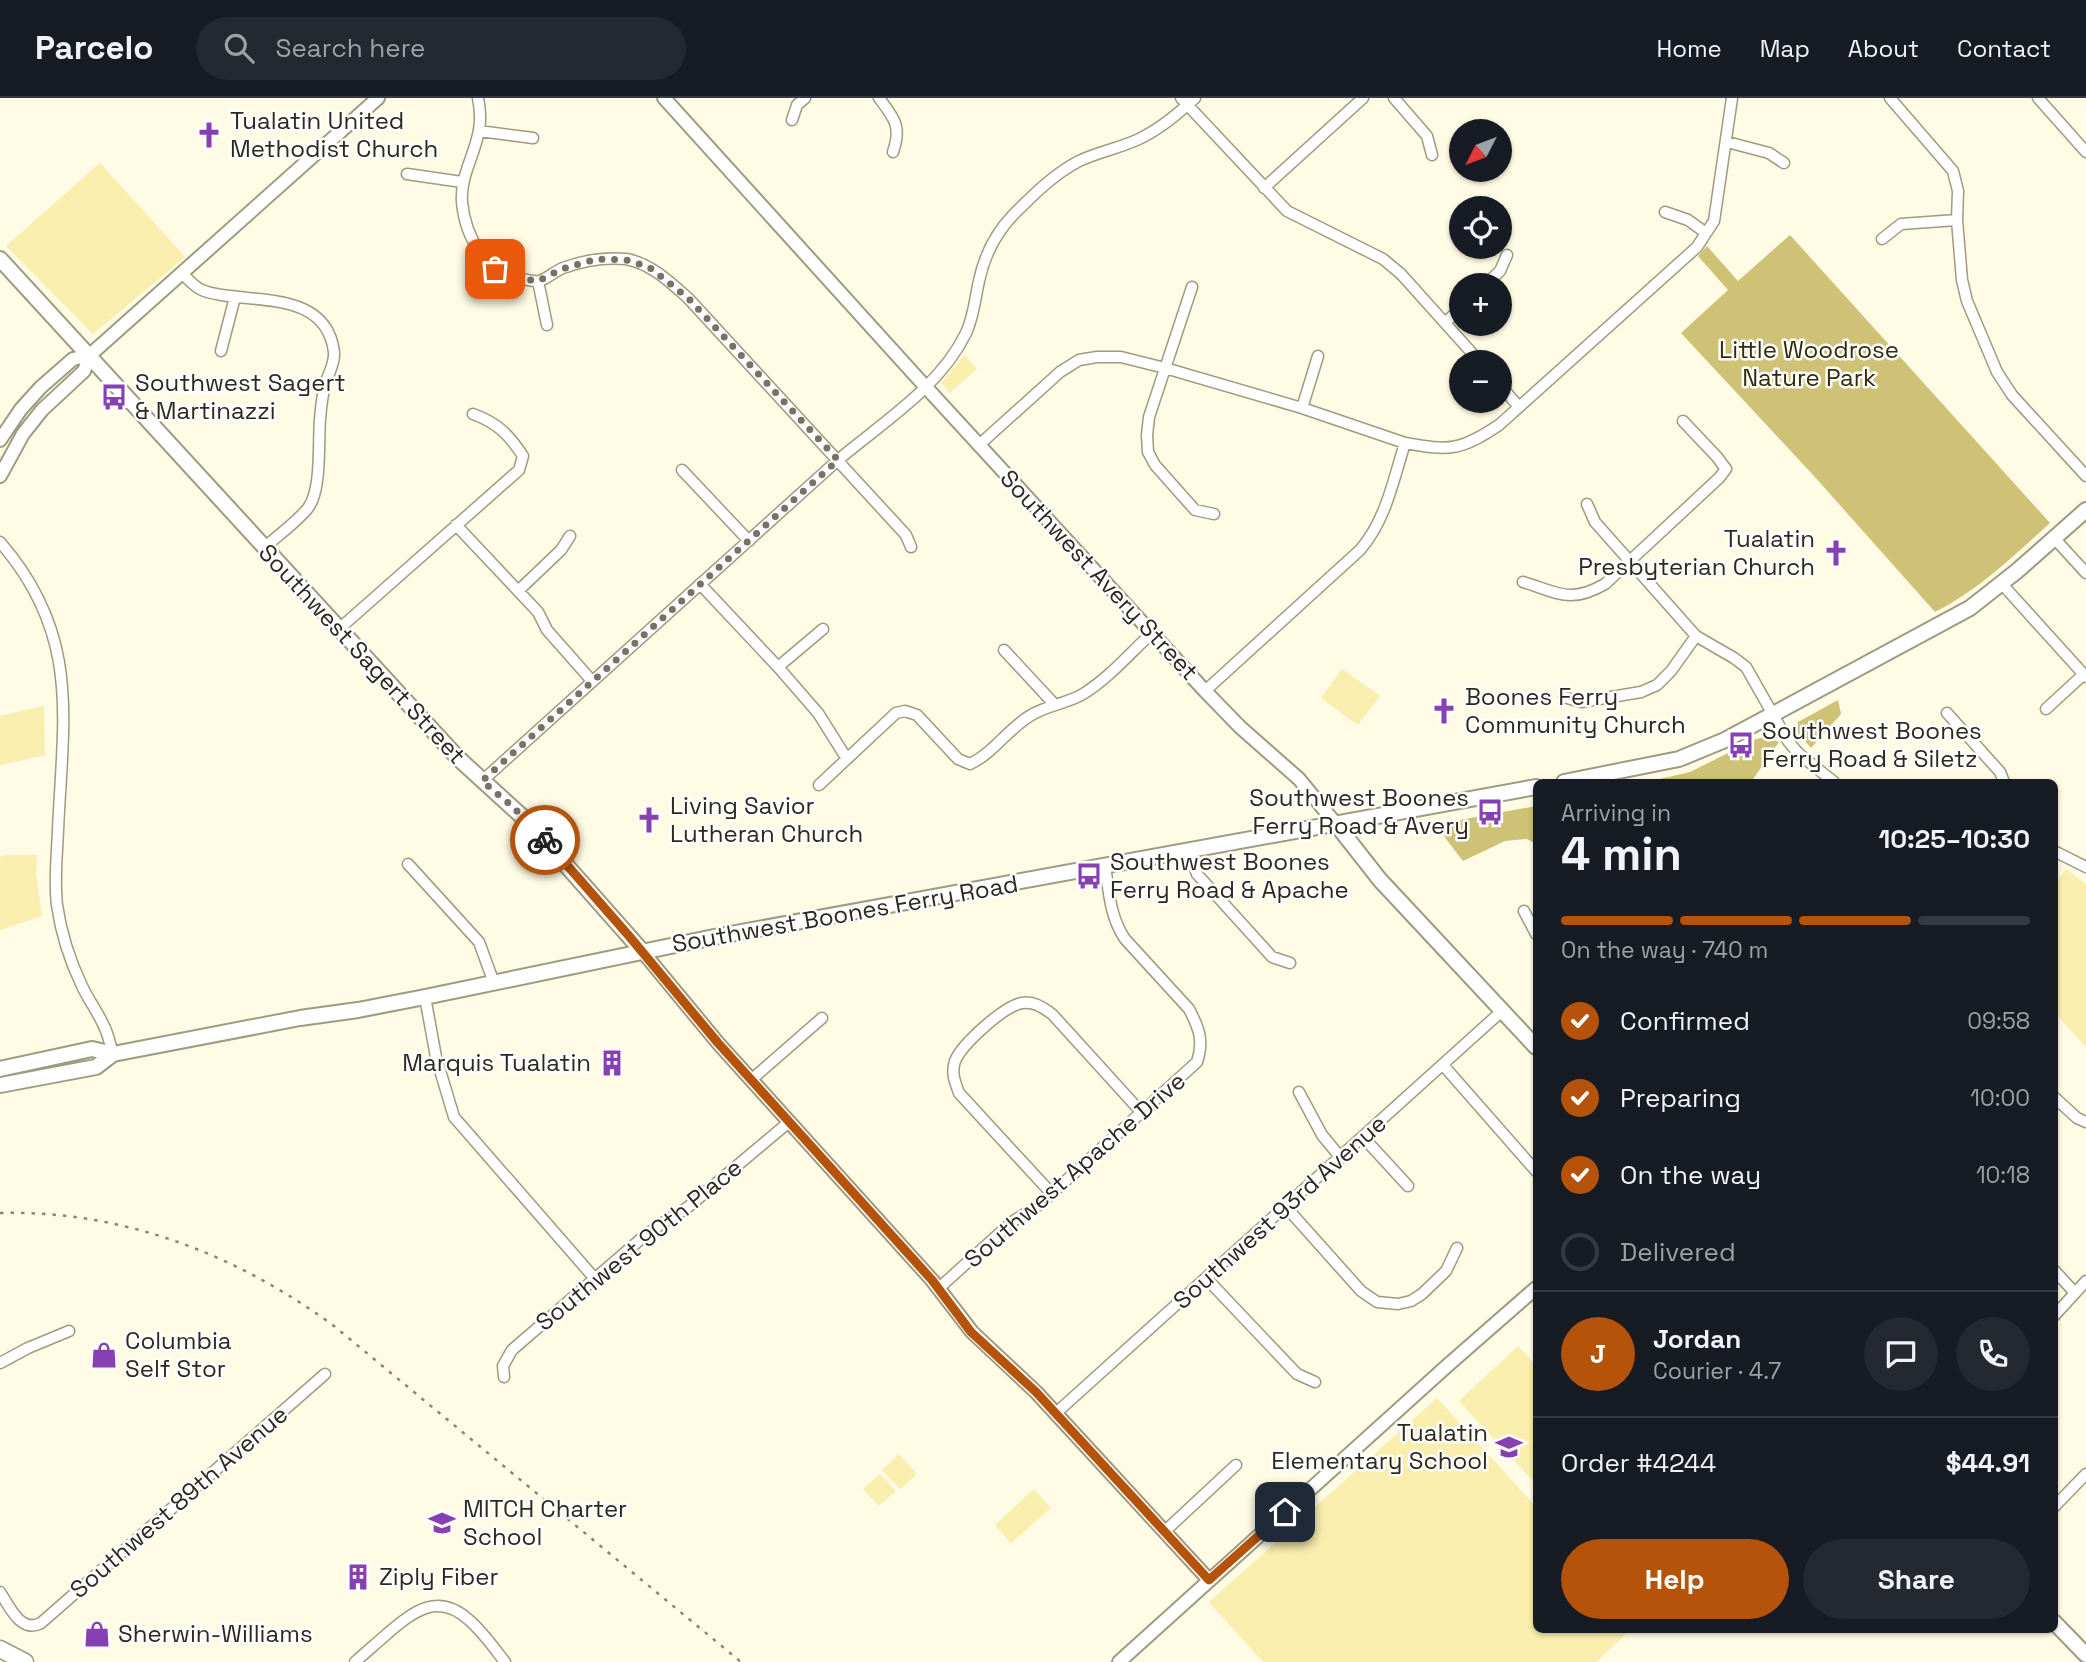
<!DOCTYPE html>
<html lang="en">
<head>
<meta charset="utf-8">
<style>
	:root { --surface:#171b24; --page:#242831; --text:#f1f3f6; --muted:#9ea1a6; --line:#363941; --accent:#b45309 }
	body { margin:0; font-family:"Space Grotesk",sans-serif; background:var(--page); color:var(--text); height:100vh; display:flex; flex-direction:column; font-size:26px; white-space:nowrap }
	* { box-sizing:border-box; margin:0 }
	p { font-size:23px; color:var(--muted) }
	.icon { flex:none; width:38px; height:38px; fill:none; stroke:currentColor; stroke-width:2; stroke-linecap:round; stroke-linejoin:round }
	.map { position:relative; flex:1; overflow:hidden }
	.side { position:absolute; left:1533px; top:681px; width:525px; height:854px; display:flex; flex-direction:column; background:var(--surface); border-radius:10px; box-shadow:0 2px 5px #0004 }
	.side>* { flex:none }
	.needle { width:46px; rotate:228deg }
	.controls { position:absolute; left:1449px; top:21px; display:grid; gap:14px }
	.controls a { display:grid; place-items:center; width:63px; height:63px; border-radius:50%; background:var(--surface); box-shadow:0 2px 5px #0004; font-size:35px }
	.pin { position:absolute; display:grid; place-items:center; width:60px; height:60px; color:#fff; margin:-30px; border-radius:14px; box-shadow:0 4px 10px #0006 }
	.courier { position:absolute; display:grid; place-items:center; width:70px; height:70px; margin:-35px; border:5px solid #b45309; border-radius:50%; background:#fff; color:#222; box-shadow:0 2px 9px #0007 }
	.headline em { font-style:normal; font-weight:700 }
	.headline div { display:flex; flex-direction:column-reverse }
	.headline { display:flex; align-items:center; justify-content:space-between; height:119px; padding:0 28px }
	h1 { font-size:46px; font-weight:700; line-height:52px }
	.bar { display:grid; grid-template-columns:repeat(4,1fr); gap:10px 7px; align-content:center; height:84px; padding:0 28px }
	.bar i { height:9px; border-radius:5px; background:var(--line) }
	.bar .current { background:var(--accent) }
	.bar p { grid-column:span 4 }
	.line { display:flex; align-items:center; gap:18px; padding:0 28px; border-top:2px solid var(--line) }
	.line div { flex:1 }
	.round { display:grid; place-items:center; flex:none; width:74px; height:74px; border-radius:37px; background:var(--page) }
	ol { padding:0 28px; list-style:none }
	li { display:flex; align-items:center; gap:21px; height:77px }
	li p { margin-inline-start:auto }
	li .icon { padding:7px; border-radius:50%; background:var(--accent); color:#fff; stroke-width:4 }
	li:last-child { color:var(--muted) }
	li i { width:38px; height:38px; border:4px solid var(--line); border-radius:50% }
	.action { display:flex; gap:14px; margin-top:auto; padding:14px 28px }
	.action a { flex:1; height:80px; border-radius:42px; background:var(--accent); color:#fff; font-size:28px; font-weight:700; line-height:80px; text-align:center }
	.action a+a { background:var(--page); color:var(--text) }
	header { display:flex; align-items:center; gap:42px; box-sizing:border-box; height:98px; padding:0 35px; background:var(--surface); border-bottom:2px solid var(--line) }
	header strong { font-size:33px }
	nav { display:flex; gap:38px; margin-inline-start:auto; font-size:24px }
	.search { width:490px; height:63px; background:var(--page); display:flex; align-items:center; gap:18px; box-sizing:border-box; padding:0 24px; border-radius:38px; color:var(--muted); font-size:26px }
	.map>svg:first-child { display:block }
	.green { fill:#f9eead }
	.forest { fill:#cfc276 }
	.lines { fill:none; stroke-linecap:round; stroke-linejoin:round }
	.minor-casing { stroke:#9f9b81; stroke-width:13 }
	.tertiary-casing { stroke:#9f9b81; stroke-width:16 }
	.secondary-casing { stroke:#9f9b81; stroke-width:18 }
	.trunk-casing { stroke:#9f9b81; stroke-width:19 }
	.minor { stroke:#fff; stroke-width:10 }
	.tertiary { stroke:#fff; stroke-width:12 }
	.secondary { stroke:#fff; stroke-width:14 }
	.trunk { stroke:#fff; stroke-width:16 }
	.rail { stroke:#898676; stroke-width:2.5; stroke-dasharray:3.5 7; stroke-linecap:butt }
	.done { stroke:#767364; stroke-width:7; stroke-dasharray:0 12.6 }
	.route { stroke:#b45309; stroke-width:9 }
	.labels { text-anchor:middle; stroke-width:5; stroke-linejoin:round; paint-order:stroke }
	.poi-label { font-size:24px; fill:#2c2a1f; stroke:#fff; text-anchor:start }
	.park-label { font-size:24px; fill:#322c0a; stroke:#fff }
	.street-label { font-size:24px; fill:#2c2a1f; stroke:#fff }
</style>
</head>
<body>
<header>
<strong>Parcelo</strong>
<div class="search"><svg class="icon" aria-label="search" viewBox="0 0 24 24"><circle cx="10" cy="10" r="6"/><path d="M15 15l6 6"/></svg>Search here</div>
<nav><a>Home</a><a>Map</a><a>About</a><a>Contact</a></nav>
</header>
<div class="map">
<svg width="2086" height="1564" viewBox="0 0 2086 1564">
	<rect width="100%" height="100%" fill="#fffbe4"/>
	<path class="green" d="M 100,65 L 185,159 L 93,236 L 6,148 Z
		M 965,257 L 977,271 L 950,295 L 941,285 Z
		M 1342,571 L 1380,598 L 1358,627 L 1321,600 Z
		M 44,608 L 45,657 L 0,667 L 0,618 Z
		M 7,757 L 37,757 L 36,776 L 42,818 L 0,832 L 0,759 Z
		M 2066,771 L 2086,786 L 2086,949 L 2055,915 L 2055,786 Z
		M 1518,1248 L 1536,1267 L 1536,1386 L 1459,1303 Z
		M 1437,1300 L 1536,1409 L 1536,1531 L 1631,1531 L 1596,1564 L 1263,1564 L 1209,1504 Z
		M 899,1356 L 917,1376 L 900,1391 L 882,1372 Z
		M 880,1376 L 896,1393 L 879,1408 L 863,1391 Z
		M 1034,1391 L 1051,1410 L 1011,1445 L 995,1427 Z"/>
	<path class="forest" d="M 1790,137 L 2050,425 C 2013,458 1980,491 1935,514 L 1814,378 L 1681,235 L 1728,192 L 1698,158 L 1707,148 L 1738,183 Z
		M 1838,602 L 1841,616 L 1811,650 L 1797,634 L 1798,624 Z
		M 1766,639 L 1779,644 L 1751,684 L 1647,684 L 1690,674 L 1756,641 Z
		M 1536,708 L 1536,746 L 1527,741 L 1505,743 L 1463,763 L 1446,741 L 1438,726 Z"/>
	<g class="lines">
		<g class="minor-casing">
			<path id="minor" d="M 478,0 C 480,10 481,21 479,32 C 475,57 460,78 462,104 C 465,138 486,177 523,181 C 528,182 535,184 539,183 C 547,181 555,173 563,170 C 582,163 605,159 626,161 C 650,165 670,184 688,200 L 906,437 L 911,449
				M 879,0 C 894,20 902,28 893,54
				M 1181,0 L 1287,113 L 1383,161 L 1401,176 L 1480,264
				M 1394,0 L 1427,38 L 1432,57
				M 1890,0 L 1953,73 L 1958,93 L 1957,122 L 1962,182 L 1967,203 L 1997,274 L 2012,297 L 2086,378
				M 2038,0 L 2086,54
				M 792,22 L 797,7 L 805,0
				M 479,33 L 533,40
				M 1727,44 L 1769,55 L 1784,65
				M 407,76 L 462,84
				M 1264,90 L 1363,0
				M 1665,114 L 1688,122 L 1706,135
				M 1882,141 L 1901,126 L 1957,122
				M 182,175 C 188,181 194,189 202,192 C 208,195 216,196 222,197 C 265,204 327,197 334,254 C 335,265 329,274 326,284 C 322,296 321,309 320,321 C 318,343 322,392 308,410 C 296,425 278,437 264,450
				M 538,183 L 547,227
				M 1485,187 L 1500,173 L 1507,157
				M 1192,189 L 1149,319 L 1147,337 L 1148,354 L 1155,367 L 1195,412 L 1214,416
				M 1445,225 L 1461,210
				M 221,253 L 235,199
				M 1500,287 L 1519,309
				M 1302,310 L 1318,258
				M 979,347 L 1060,274 L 1079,262 L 1097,259 L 1121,259 L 1165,270 L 1302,310 L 1405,345
				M 682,372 L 749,443
				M 1587,406 L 1595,424 L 1696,538 L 1734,560 L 1746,569 L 1788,643 L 1798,655 L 1834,684
				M 456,427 L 538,514 L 547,532 L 592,583
				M 2054,440 L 2086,475
				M 0,444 C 81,537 63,620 58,732 C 57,757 54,782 57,807 C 61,835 70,863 82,888 C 88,901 97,913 103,926 C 108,935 110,946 113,956
				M 1523,484 C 1559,495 1570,506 1605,486 L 1719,380 L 1726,371 L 1717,359 L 1683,323
				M 700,486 L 778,569 L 818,615 L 847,661
				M 2002,486 L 2086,579
				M 518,493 L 561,452 L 570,438
				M 339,531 L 519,372 L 523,358 C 509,337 498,325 473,316
				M 1004,552 L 1055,607
				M 778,569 L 823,531
				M 1205,593 L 1360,452 C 1386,422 1393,383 1405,345 C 1450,353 1460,353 1499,327 L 1697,149 L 1714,123 L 1732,0
				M 1564,599 L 1581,604 L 1641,594 L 1657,587 L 1671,573 L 1696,538
				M 2046,611 L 2084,576
				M 1947,615 L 2000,674 L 2004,684
				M 482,683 L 838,362 C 883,324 940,289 966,235 C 974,218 975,200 979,183 C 984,159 996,135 1013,117 C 1033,97 1054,76 1079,63 C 1098,54 1120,50 1139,41 C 1160,31 1179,15 1195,0
				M 819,687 L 896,615 L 905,613 L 917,617 L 958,661 L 970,666 C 995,654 1009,629 1033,616 C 1049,607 1068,605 1083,596 C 1108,581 1131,554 1152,535
				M 1189,753 L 1197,776 L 1272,859 L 1290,865
				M 2054,753 L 2086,769
				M 408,766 L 479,844 L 494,885
				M 1524,813 L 1536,836
				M 425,899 L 436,959 L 454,1019 L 596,1182
				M 1443,967 L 1536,1073
				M 751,982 L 822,920
				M 1299,994 L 1322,1037 L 1341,1060
				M 2054,999 L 2077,1020 L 2086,1024
				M 1363,1039 L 1408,1088
				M 1052,1096 L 959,995 C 955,984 951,975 955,963 C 962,946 1004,908 1022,905 C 1034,903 1042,909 1052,916 L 1142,1015
				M 1286,1109 L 1361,1193 L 1377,1204 L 1398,1206 L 1411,1203 L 1422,1196 L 1446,1173 L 1457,1150
				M 2054,1172 L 2075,1195
				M 1206,1180 L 1297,1276 L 1315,1284
				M 939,1190 L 1012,1124 L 1040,1106 L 1197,964 C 1204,943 1199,930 1189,911 L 1125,841 C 1110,819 1109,794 1105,768
				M 2054,1218 L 2086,1183
				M 0,1265 L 28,1250 L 69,1233
				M 504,1279 L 503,1268 L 512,1252 L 642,1140 L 661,1126 L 688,1109 L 789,1024
				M 1056,1315 L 1503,912
				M 2054,1409 L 2086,1376
				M 1164,1434 L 1236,1367
				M 0,1494 C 9,1508 21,1536 41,1525 L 325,1276
				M 355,1564 C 366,1554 377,1545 388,1535 C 414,1513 438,1494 469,1522 C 483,1534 494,1550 505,1564"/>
		</g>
		<g class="tertiary-casing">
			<path id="tertiary" d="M 664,0 L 913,275 L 1205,593 L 1240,629 L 1299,681 L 1336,726
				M 0,342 L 21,311 L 41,289 L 73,261 L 90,257
				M 0,378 L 23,336 L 42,312 L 84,273 L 90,257 L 378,0
				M 642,853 L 718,945 L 932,1182 L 972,1234 L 1036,1294 L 1209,1482
				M 1119,1564 L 1448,1267 L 1536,1190"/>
		</g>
		<g class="secondary-casing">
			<path id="secondary" d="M 0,161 L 458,660 L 527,723 L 642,853
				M 1564,684 L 1679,661 L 1725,642 L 1970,510 L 2017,473 L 2086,412
				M 1336,726 L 1380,782 L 1536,949
				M 0,971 L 92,951 L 113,956
				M 0,987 L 96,969 L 113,956 L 300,920 L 358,912 L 425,899 L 714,839 L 1536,689
				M 2054,1524 L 2086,1557"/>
		</g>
		<g class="trunk-casing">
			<path id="trunk" d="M 0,1551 L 25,1564"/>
		</g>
		<use href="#minor" class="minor"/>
		<use href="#tertiary" class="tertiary"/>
		<use href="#secondary" class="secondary"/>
		<use href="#trunk" class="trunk"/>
		<path class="rail" d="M 0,1115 C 122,1112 236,1156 334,1228 L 741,1564"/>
	</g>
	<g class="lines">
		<path class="done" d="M 495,171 L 514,180 L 538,183 L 562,171 L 597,161 L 626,162 L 649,169 L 688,200 L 838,362 L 482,683 L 512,708 L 545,742"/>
		<path class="route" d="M 545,742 L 629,838 L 718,945 L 932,1182 L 971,1234 L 1036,1294 L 1209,1482 L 1285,1414"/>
	</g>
	<defs>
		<g id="church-bare" transform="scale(2.1)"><path d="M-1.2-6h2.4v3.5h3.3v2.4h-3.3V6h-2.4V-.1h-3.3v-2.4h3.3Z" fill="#8740b3" stroke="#fff" stroke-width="2.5" paint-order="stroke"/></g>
		<g id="bus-bare" transform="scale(2.1)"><path d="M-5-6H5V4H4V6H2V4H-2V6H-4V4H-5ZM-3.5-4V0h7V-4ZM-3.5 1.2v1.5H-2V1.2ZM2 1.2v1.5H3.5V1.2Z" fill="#8740b3" stroke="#fff" stroke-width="2.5" paint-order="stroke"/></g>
		<g id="building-bare" transform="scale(2.1)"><path d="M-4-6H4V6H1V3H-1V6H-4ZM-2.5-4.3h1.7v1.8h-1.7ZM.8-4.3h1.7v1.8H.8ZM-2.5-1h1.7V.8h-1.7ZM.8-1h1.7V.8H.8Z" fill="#8740b3" stroke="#fff" stroke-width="2.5" paint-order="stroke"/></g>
		<g id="shop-bare" transform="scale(2.1)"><path d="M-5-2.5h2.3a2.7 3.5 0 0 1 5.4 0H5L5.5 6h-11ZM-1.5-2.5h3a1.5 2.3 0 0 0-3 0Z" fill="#8740b3" stroke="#fff" stroke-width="2.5" paint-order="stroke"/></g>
		<g id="school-bare" transform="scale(2.1)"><path d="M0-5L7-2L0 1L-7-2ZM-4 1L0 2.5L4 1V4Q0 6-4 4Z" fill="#8740b3" stroke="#fff" stroke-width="2.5" paint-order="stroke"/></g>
	</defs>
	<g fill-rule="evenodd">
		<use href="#church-bare" x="209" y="37"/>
		<use href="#bus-bare" x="114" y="299"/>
		<use href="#church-bare" x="1836" y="455"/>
		<use href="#church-bare" x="1444" y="613"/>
		<use href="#bus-bare" x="1741" y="647"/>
		<use href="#bus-bare" x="1490" y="714"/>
		<use href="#church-bare" x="649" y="722"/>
		<use href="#bus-bare" x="1089" y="778"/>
		<use href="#building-bare" x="612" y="965"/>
		<use href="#shop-bare" x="104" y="1257"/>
		<use href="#school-bare" x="1509" y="1349"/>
		<use href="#school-bare" x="442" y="1425"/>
		<use href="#building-bare" x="358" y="1479"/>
		<use href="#shop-bare" x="97" y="1536"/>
	</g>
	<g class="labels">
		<g class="poi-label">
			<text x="230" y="31">Tualatin United<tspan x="230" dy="28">Methodist Church</tspan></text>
			<text x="135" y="293">Southwest Sagert<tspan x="135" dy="28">&amp; Martinazzi</tspan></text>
			<text x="1815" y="449" text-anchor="end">Tualatin<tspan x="1815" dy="28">Presbyterian Church</tspan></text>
			<text x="1465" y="607">Boones Ferry<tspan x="1465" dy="28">Community Church</tspan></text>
			<text x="1762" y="641">Southwest Boones<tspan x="1762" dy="28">Ferry Road &amp; Siletz</tspan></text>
			<text x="1469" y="708" text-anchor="end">Southwest Boones<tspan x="1469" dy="28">Ferry Road &amp; Avery</tspan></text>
			<text x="670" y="716">Living Savior<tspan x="670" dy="28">Lutheran Church</tspan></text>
			<text x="1110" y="772">Southwest Boones<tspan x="1110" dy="28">Ferry Road &amp; Apache</tspan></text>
			<text x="591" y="973" text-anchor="end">Marquis Tualatin</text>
			<text x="125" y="1251">Columbia<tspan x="125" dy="28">Self Stor</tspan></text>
			<text x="1488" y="1343" text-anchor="end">Tualatin<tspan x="1488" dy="28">Elementary School</tspan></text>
			<text x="463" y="1419">MITCH Charter<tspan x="463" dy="28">School</tspan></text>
			<text x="379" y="1487">Ziply Fiber</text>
			<text x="118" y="1544">Sherwin-Williams</text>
		</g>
		<g class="park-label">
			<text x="1809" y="260">Little Woodrose<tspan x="1809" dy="28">Nature Park</tspan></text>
		</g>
		<g class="street-label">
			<text transform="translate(1099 477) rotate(47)" y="8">Southwest Avery Street</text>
			<text transform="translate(362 556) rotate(47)" y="8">Southwest Sagert Street</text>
			<text transform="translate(845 816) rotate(-10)" y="8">Southwest Boones Ferry Road</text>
			<text transform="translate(1075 1072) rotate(-41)" y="8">Southwest Apache Drive</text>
			<text transform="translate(1280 1114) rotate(-42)" y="8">Southwest 93rd Avenue</text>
			<text transform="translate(639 1147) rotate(-39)" y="8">Southwest 90th Place</text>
			<text transform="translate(179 1404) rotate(-41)" y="8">Southwest 89th Avenue</text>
		</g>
	</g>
</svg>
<div class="controls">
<a><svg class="needle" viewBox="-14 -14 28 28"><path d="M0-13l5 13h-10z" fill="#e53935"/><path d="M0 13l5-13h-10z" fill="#9ea1a6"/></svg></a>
<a><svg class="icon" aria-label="locate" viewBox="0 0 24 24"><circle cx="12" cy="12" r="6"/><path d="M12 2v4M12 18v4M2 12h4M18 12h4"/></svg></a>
<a>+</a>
<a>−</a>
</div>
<div class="pin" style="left:495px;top:171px;background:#ea580c"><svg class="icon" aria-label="bag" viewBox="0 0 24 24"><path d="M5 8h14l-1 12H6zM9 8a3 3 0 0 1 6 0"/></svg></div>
<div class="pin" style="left:1285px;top:1414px;background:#1f2937"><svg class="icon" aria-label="home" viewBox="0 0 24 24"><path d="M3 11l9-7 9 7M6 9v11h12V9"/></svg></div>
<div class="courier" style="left:545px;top:742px"><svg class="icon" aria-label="bike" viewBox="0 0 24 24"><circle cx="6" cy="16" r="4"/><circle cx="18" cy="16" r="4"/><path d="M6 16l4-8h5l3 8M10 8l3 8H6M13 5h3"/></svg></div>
<section class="side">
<div class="headline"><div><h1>4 min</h1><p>Arriving in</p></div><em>10:25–10:30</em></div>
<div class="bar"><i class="current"></i><i class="current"></i><i class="current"></i><i></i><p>On the way · 740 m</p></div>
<ol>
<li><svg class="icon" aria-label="check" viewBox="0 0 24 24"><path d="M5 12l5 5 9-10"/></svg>Confirmed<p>09:58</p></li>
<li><svg class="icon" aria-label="check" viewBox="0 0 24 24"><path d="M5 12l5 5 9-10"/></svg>Preparing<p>10:00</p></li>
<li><svg class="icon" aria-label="check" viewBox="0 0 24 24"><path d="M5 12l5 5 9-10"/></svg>On the way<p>10:18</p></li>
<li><i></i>Delivered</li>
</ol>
<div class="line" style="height:126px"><b class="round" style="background:var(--accent);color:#fff">J</b><div><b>Jordan</b><p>Courier · 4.7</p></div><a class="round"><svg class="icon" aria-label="chat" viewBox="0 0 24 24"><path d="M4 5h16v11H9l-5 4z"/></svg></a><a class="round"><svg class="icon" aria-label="phone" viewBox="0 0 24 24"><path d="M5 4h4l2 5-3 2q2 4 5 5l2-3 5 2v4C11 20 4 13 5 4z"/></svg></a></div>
<div class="line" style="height:91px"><div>Order #4244</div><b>$44.91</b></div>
<div class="action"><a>Help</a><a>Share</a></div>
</section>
</div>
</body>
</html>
